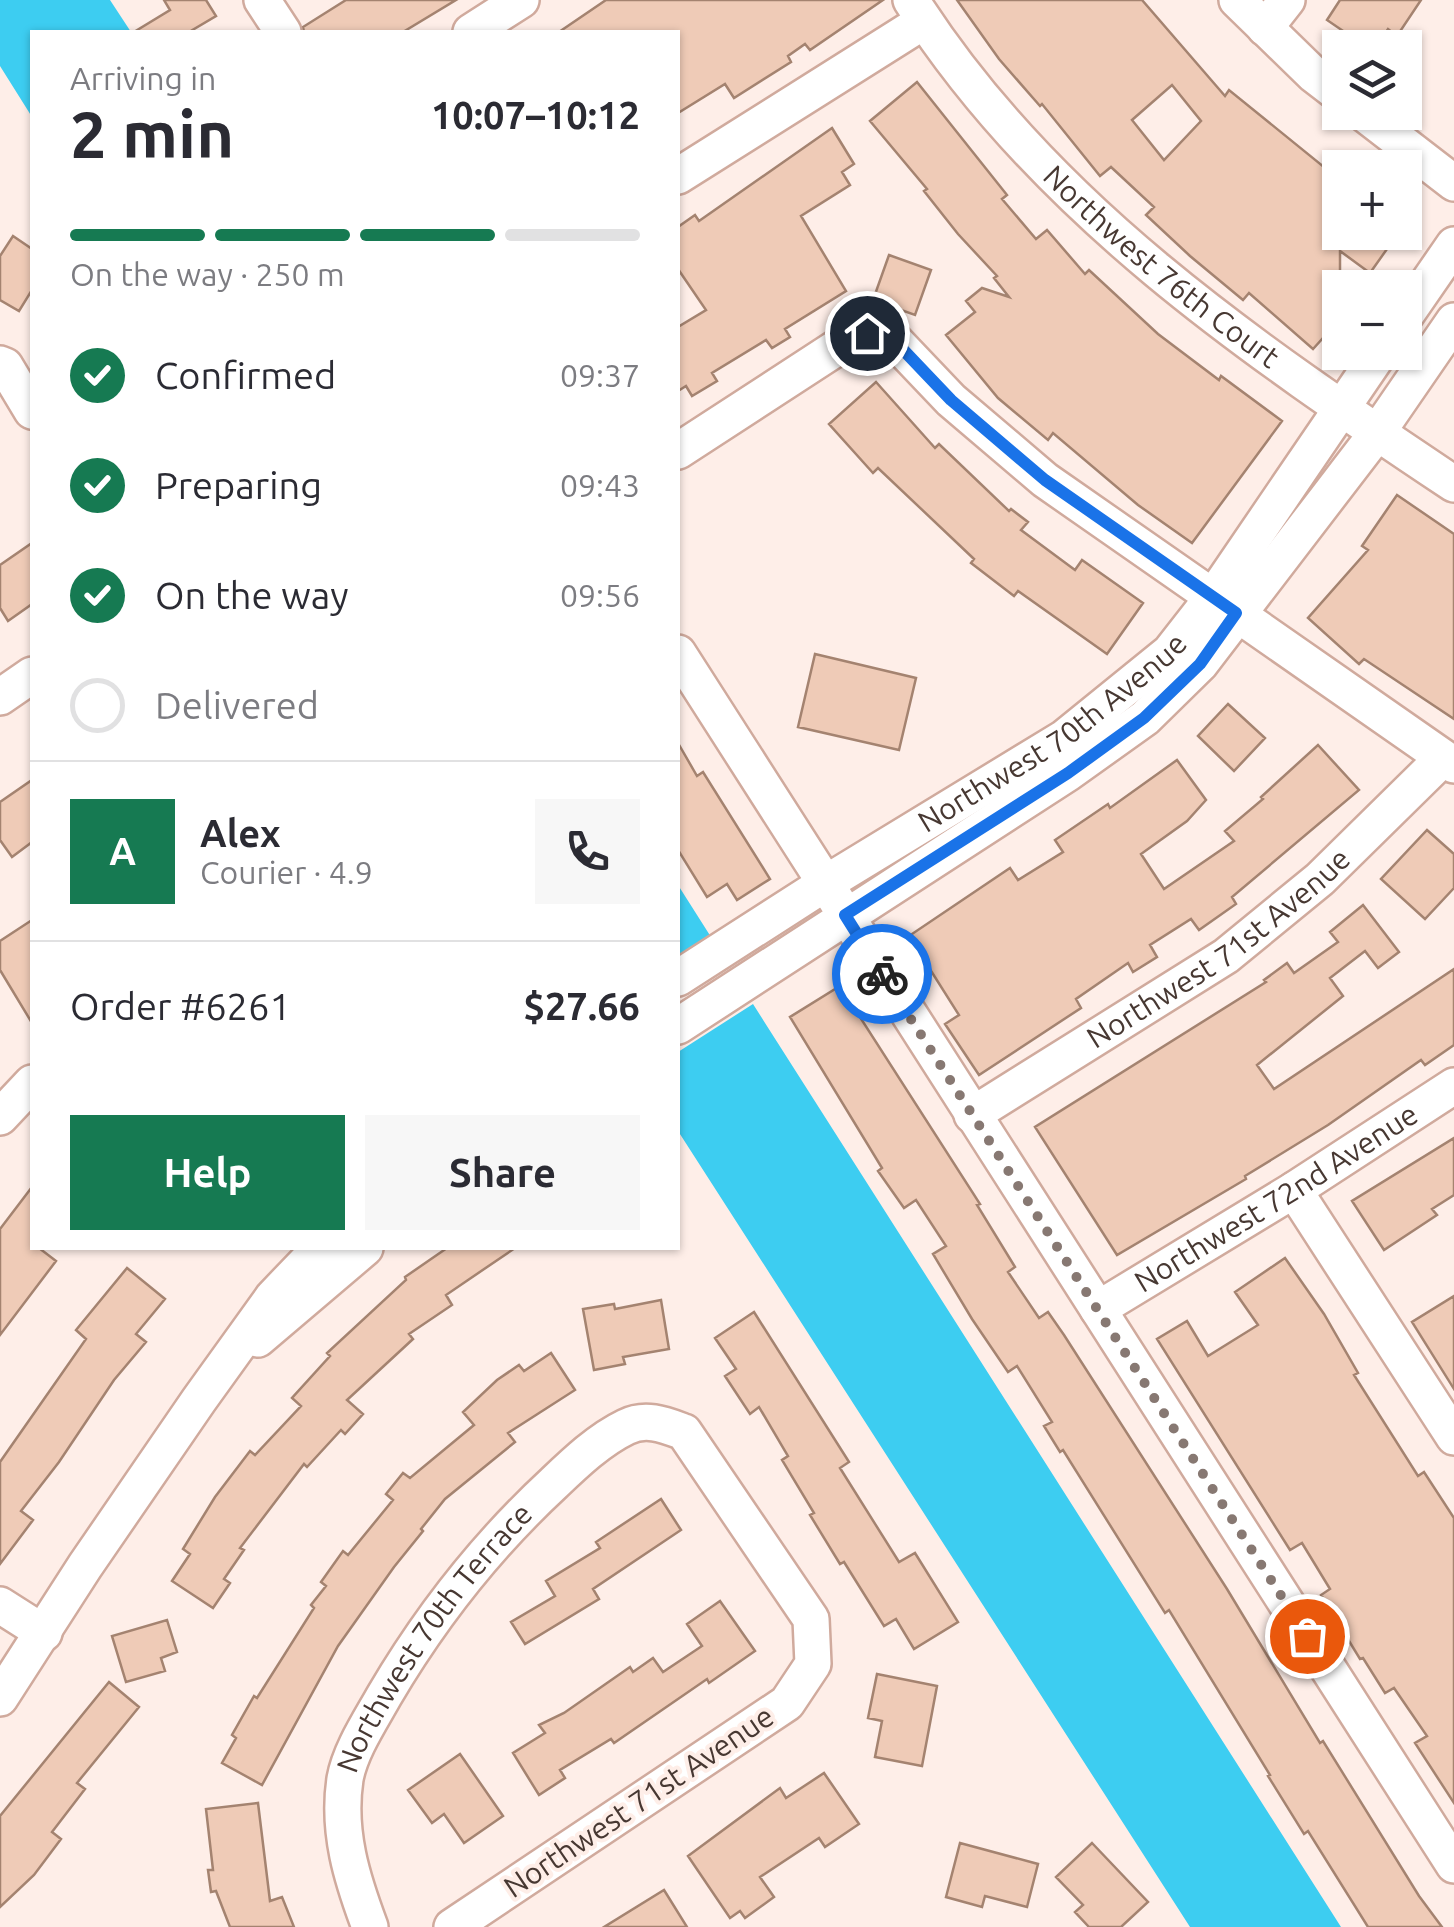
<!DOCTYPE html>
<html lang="en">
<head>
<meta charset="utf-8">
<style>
	:root { --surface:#fff; --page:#f7f7f7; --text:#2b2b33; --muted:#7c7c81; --line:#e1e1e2; --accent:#167a52 }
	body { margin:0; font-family:Ubuntu,sans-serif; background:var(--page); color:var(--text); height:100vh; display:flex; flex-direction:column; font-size:38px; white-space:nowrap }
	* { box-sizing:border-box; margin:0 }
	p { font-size:32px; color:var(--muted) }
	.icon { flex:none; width:55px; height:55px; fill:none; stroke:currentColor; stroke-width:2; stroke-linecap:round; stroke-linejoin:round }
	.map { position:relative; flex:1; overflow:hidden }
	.drawer { position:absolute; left:30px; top:30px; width:650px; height:1220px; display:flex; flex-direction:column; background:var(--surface); border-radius:0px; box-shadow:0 2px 8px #0004 }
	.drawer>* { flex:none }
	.fabs { position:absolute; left:1322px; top:30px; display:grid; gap:20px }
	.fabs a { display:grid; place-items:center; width:100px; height:100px; border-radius:0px; background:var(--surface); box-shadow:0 2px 8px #0004; font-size:50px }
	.pin { position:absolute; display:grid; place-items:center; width:85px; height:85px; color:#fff; margin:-42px; border:5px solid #fff; border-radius:50%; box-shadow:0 2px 10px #0007 }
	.courier { position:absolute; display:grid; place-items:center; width:100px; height:100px; margin:-50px; border:8px solid #1a73e8; border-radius:50%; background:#fff; color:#222; box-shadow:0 2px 12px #0007 }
	.overview em { font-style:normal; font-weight:600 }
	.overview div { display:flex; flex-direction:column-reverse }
	.overview { display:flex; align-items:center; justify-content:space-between; height:170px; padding:0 40px }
	h1 { font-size:65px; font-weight:600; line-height:75px }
	.bar { display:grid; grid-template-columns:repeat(4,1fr); gap:15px 10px; align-content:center; height:120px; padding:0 40px }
	.bar i { height:12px; border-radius:8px; background:var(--line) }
	.bar .selected { background:var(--accent) }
	.bar p { grid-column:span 4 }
	.line { display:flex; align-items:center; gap:25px; padding:0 40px; border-top:2px solid var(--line) }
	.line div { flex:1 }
	.round { display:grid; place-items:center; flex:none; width:105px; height:105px; border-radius:0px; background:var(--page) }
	ol { padding:0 40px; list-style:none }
	li { display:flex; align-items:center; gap:30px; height:110px }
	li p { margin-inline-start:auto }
	li .icon { padding:10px; border-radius:50%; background:var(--accent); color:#fff; stroke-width:4 }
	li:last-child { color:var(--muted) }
	li i { width:55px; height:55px; border:5px solid var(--line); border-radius:50% }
	.action { display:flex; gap:20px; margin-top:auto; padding:20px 40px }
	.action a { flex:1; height:115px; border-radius:0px; background:var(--accent); color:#fff; font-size:40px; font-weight:600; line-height:115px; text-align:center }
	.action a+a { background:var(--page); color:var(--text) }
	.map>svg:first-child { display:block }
	.water { fill:#3dcdf1 }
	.building { fill:#efcbb7; stroke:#a48370; stroke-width:2.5; fill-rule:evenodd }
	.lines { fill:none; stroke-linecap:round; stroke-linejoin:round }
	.minor-casing { stroke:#d0aa9d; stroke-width:40 }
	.minor { stroke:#fff; stroke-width:35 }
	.done { stroke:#877872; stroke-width:10; stroke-dasharray:0 18 }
	.route { stroke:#1a73e8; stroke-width:12 }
	.labels { text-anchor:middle; stroke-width:8; stroke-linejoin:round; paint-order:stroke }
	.street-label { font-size:30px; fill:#473832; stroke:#feeee8 }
</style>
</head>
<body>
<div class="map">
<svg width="1454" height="1927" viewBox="0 0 1454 1927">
	<rect width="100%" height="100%" fill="#feeee8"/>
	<path class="water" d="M 0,0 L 110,0 L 131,32 L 32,32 L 32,117 L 0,66 Z
		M 678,885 L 711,937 L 678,958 Z
		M 753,1004 L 1341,1927 L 1190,1927 L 678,1131 L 678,1052 Z"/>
	<path class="building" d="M 164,0 L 206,0 L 216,16 L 189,32 L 134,32 L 170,10 Z
		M 346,0 L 456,0 L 403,32 L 304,32 L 303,27 Z
		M 606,0 L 883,0 L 810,50 L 805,44 L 788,56 L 791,62 L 734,98 L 725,84 L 678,113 L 678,32 L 559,32 Z
		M 957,0 L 1142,0 L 1225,96 L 1229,90 L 1340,180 L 1340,232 L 1399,232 L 1370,273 L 1340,251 L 1340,319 L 1313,349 L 1249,293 L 1243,300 L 1190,256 L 1146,215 L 1154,207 L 1111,167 L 1100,176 L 1042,104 L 1040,106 L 999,59 ZM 1172,85 L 1201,121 L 1164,160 L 1132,120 Z
		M 1340,0 L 1421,0 L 1397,36 L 1388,29 L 1375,48 L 1368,48 L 1327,20 Z
		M 917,82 L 1007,195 L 1002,199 L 1036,239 L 1047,230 L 1085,274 L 1089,270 L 1158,334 L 1219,380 L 1221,376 L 1282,421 L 1192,543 L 1138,505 L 1053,433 L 1048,440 L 998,398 L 946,335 L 975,312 L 966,301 L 982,288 L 1009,297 L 994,278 L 997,276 L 958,234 L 924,191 L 927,189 L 870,121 Z
		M 832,128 L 854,164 L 842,172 L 850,185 L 801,216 L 846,291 L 785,329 L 790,337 L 772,348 L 766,340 L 712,373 L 717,381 L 692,396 L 686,386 L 678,391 L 678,327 L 706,310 L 678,269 L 678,227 L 695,215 L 699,221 Z
		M 13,236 L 32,249 L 32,290 L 19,311 L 0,300 L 0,256 Z
		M 889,255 L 931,270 L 915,315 L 873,300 Z
		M 876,382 L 935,448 L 939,444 L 1009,511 L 1011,509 L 1028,522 L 1021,530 L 1075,570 L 1082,560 L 1143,603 L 1107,654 L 1018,591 L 1014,596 L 971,563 L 974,559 L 878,468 L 873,473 L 829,424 Z
		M 1397,495 L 1454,534 L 1454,719 L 1364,659 L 1359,664 L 1308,618 L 1368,550 L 1362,546 Z
		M 32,543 L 32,604 L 8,621 L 0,608 L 0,565 Z
		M 815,654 L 916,678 L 899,750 L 798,727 Z
		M 1228,704 L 1265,738 L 1234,771 L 1198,736 Z
		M 678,743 L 697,776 L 703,772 L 770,879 L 737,900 L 727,884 L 707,897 L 678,850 Z
		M 1318,745 L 1359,790 L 1232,897 L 1236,904 L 1199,930 L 1191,919 L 1150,945 L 1157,957 L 1133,972 L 1128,963 L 1076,999 L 1081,1008 L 979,1075 L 945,1024 L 959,1015 L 909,936 L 1010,868 L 1018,880 L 1063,852 L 1055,840 L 1108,804 L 1110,808 L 1177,760 L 1206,800 L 1187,821 L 1141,854 L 1164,889 L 1234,841 L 1225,831 L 1263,799 L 1261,797 Z
		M 32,780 L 32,842 L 12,857 L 0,840 L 0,802 Z
		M 1427,830 L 1454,854 L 1454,888 L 1425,919 L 1381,879 Z
		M 1363,905 L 1399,952 L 1378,968 L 1365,951 L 1330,978 L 1343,996 L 1257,1065 L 1274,1089 L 1454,969 L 1454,1045 L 1425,1065 L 1421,1060 L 1328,1125 L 1245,1176 L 1246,1179 L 1117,1255 L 1035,1127 L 1266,982 L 1264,980 L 1287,963 L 1294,973 L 1338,942 L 1330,932 Z
		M 32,920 L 32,1023 L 0,970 L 0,941 Z
		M 840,986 L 980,1204 L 977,1205 L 1015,1267 L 1008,1272 L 1039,1318 L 1048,1312 L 1064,1335 L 1227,1589 L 1320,1743 L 1323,1741 L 1419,1896 L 1442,1927 L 1368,1927 L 1308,1831 L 1304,1834 L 1268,1776 L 1270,1775 L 1169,1610 L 1165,1613 L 1063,1450 L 1060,1452 L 1044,1426 L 1052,1422 L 1017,1366 L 1008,1372 L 972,1319 L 933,1254 L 946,1246 L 916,1200 L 904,1208 L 878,1171 L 882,1168 L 790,1017 Z
		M 1454,1138 L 1454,1195 L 1432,1209 L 1437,1215 L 1384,1250 L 1352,1201 Z
		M 32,1187 L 32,1248 L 39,1248 L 56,1261 L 0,1335 L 0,1229 Z
		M 447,1248 L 515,1248 L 446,1295 L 452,1305 L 409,1334 L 413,1339 L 347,1400 L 363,1414 L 345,1434 L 341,1430 L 307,1467 L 304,1464 L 240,1548 L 244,1550 L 224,1579 L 230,1583 L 213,1608 L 172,1581 L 190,1554 L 183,1549 L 215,1497 L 250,1451 L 255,1455 L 301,1406 L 292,1398 L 330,1356 L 327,1353 L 406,1280 L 405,1277 Z
		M 1285,1258 L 1324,1314 L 1358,1373 L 1354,1375 L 1418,1476 L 1424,1472 L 1454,1518 L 1454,1803 L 1415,1743 L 1427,1736 L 1394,1688 L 1385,1693 L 1363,1658 L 1360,1659 L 1321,1595 L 1330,1589 L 1302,1543 L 1290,1550 L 1157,1339 L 1187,1321 L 1208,1356 L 1258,1325 L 1235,1292 Z
		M 127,1268 L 165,1299 L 136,1334 L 146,1342 L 114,1380 L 59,1462 L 21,1511 L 33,1520 L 0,1564 L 0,1462 L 86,1339 L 76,1330 Z
		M 1454,1296 L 1454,1389 L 1412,1322 Z
		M 661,1300 L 669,1349 L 623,1357 L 625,1364 L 594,1370 L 583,1309 L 614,1304 L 615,1309 Z
		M 754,1312 L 849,1462 L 840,1468 L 899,1562 L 915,1553 L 958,1622 L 914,1649 L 896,1619 L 884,1626 L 844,1562 L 840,1564 L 810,1515 L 814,1513 L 782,1460 L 788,1456 L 759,1407 L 750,1414 L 725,1376 L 736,1369 L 715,1338 Z
		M 551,1353 L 575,1390 L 508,1433 L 515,1442 L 445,1499 L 421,1529 L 423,1531 L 394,1567 L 338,1646 L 262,1785 L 222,1763 L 236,1738 L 232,1735 L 254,1696 L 257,1698 L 314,1608 L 311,1605 L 326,1586 L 321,1582 L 343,1551 L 348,1555 L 393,1500 L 386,1494 L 403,1473 L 410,1478 L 474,1425 L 463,1412 L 497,1380 L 519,1365 L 524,1371 Z
		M 661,1499 L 681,1530 L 593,1589 L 599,1599 L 525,1644 L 511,1622 L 555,1596 L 546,1581 L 600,1548 L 596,1542 Z
		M 720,1601 L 755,1651 L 709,1683 L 707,1679 L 614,1743 L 611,1739 L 560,1770 L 565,1778 L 539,1795 L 513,1753 L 545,1733 L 539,1725 L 564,1713 L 630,1667 L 633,1672 L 653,1658 L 663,1672 L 702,1646 L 687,1624 Z
		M 167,1620 L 177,1652 L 161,1658 L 165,1671 L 126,1682 L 112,1636 Z
		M 877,1674 L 937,1686 L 922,1766 L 875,1757 L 882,1721 L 868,1718 Z
		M 109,1682 L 139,1707 L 77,1783 L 85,1789 L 52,1832 L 61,1839 L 34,1875 L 0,1907 L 0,1816 Z
		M 460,1754 L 503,1816 L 464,1843 L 444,1814 L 432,1823 L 408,1790 Z
		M 824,1773 L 859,1824 L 825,1847 L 819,1838 L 760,1877 L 774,1897 L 745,1918 L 740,1911 L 730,1918 L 688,1856 L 780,1788 L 786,1798 Z
		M 258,1803 L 270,1901 L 282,1897 L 294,1927 L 230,1927 L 216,1891 L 211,1892 L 208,1870 L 213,1870 L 206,1809 Z
		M 960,1843 L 1038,1864 L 1027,1907 L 985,1896 L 982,1907 L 946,1897 Z
		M 1092,1843 L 1148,1902 L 1121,1927 L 1089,1927 L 1075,1912 L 1083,1905 L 1056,1877 Z
		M 664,1890 L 687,1927 L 604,1927 Z"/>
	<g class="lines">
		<g class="minor-casing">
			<g id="minor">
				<path d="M 262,0 L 283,32"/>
				<path id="s1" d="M 911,0 C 1043,208 1253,350 1454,484"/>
				<path d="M 1237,0 L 1314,75 L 1340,95"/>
				<path d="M 1265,28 L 1287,0"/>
				<path d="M 471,32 L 521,0"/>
				<path d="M 1362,112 L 1454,183"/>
				<path d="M 678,176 L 924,21"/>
				<path d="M 1405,316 L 1454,245"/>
				<path d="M 0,364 L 5,366 L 32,411"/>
				<path d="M 678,451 L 844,343 L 867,333 L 891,337 L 951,400 L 1045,480 L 1454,765"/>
				<path d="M 678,653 L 1454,1865"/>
				<path d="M 0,697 L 32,675"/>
				<path id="s2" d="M 678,978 L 826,883 L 1064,738 L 1170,652 L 1213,597 L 1380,352"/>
				<path d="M 678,1026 L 1068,773 L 1145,718 L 1200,664 L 1377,433 L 1454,321"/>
				<path id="s3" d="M 972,1115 L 1226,956 L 1320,879 L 1443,758"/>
				<path d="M 0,1117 L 32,1083"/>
				<path d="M 1294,1190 L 1454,1437"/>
				<path id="s4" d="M 1098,1309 L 1294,1190 L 1454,1086"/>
				<path d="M 258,1339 L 365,1248"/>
				<path d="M 0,1605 L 44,1633"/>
				<path d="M 0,1698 L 85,1566 L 199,1400 L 273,1297 L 320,1248"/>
				<path id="s5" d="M 370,1927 C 352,1879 337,1832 345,1779 C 350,1751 370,1721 384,1696 C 431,1616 486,1546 554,1483 C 575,1463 599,1440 626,1427 C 646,1417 665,1425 684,1432 L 811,1619 L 813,1664 L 787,1703 L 452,1927"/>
			</g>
		</g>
		<use href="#minor" class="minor"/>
	</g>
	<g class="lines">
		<path class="done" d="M 882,974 L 1307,1636"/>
		<path class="route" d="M 867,333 L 891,337 L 951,400 L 1045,480 L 1236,613 L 1200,664 L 1144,718 L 1068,773 L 845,915 L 882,974"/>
	</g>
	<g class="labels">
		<g class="street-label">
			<text dy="10" stroke="none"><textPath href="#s1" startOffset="368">Northwest 76th Court</textPath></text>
			<text dy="10" stroke="none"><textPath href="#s2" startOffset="448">Northwest 70th Avenue</textPath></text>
			<text dy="10" stroke="none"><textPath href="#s3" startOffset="298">Northwest 71st Avenue</textPath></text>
			<text dy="10" stroke="none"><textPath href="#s4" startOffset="210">Northwest 72nd Avenue</textPath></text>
			<text dy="10" stroke="none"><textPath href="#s5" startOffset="320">Northwest 70th Terrace</textPath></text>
			<text transform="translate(639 1802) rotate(-34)" y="10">Northwest 71st Avenue</text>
		</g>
	</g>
</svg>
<div class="fabs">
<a><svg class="icon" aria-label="layers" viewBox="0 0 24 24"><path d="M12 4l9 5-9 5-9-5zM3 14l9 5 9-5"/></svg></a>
<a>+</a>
<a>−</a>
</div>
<div class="pin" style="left:1307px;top:1636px;background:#ea580c"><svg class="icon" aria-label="bag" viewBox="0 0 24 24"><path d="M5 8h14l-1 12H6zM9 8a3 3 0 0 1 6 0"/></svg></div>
<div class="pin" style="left:867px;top:333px;background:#1f2937"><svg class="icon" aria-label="home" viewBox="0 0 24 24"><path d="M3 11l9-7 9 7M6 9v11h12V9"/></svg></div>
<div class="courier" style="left:882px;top:974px"><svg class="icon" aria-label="bike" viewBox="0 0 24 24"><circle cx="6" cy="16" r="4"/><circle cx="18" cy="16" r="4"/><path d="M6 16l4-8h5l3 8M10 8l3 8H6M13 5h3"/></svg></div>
<section class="drawer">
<div class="overview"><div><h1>2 min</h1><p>Arriving in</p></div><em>10:07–10:12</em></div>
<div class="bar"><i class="selected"></i><i class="selected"></i><i class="selected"></i><i></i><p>On the way · 250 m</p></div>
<ol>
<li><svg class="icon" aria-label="check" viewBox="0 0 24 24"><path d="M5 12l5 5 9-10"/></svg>Confirmed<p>09:37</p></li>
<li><svg class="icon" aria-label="check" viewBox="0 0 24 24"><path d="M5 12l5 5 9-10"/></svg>Preparing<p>09:43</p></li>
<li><svg class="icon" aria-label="check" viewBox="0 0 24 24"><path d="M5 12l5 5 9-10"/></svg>On the way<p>09:56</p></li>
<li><i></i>Delivered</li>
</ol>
<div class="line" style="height:180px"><b class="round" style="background:var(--accent);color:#fff">A</b><div><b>Alex</b><p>Courier · 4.9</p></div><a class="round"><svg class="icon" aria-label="phone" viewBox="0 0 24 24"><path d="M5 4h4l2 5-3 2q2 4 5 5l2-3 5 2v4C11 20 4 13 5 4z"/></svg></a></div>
<div class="line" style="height:130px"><div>Order #6261</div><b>$27.66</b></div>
<div class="action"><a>Help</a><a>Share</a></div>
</section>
</div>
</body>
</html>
